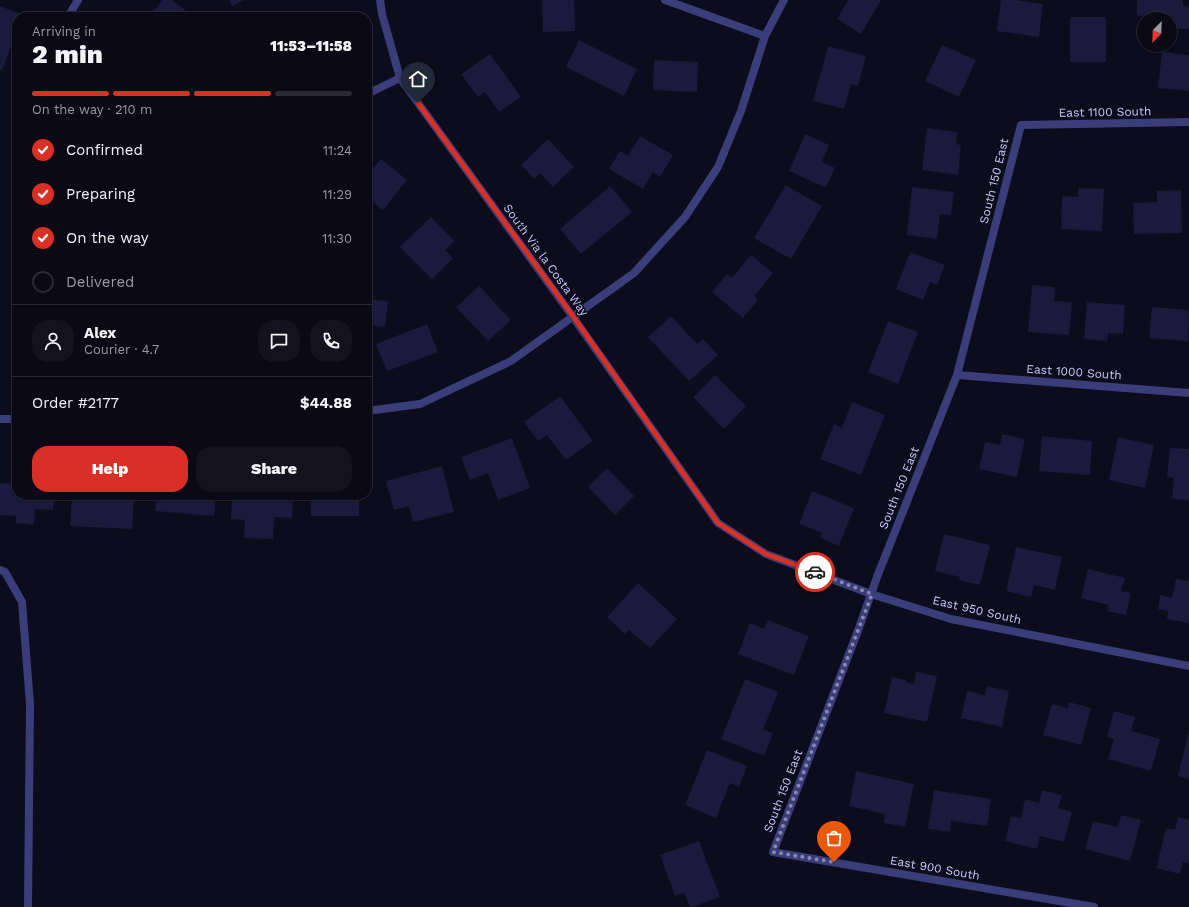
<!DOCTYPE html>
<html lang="en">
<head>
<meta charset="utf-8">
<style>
	:root { --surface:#0a0915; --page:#13121e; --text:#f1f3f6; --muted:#999aa0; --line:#2a2a34; --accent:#d93025 }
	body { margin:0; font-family:"Work Sans",sans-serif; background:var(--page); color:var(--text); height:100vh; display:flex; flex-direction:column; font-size:15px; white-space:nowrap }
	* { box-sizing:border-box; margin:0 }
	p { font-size:13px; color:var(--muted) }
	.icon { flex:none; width:22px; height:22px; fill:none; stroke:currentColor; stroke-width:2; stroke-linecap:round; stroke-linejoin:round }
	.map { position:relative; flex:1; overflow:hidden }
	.details { position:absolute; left:12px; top:12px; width:360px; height:488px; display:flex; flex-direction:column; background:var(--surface); border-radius:16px; box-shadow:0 1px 3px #0004,0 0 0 1px var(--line) }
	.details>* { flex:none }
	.needle { width:26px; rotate:203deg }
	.controls { position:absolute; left:1137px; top:12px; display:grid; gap:8px }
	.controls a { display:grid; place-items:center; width:40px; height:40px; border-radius:50%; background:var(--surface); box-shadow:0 1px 3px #0004,0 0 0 1px var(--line); font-size:20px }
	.pin { position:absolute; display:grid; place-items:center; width:34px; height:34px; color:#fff; margin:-41px -17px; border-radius:50% 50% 50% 0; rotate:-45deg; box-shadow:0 0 4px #0007 }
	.pin .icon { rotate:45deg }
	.courier { position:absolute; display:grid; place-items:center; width:40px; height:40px; margin:-20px; border:3px solid #d93025; border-radius:50%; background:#fff; color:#222; box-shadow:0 1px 5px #0007 }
	.headline em { font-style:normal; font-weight:800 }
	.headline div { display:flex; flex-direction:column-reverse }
	.headline { display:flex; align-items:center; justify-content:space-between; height:68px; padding:0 20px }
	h1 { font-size:26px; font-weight:800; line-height:30px }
	.bar { display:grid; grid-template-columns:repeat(4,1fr); gap:6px 4px; align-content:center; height:48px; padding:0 20px }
	.bar i { height:5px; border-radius:3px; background:var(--line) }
	.bar .current { background:var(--accent) }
	.bar p { grid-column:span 4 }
	.line { display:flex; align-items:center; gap:10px; padding:0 20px; border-top:1px solid var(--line) }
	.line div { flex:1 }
	.round { display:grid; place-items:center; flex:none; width:42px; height:42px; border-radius:16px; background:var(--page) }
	ol { padding:0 20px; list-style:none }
	li { display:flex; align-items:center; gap:12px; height:44px }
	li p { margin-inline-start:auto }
	li .icon { padding:4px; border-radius:50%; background:var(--accent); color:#fff; stroke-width:4 }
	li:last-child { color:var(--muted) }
	li i { width:22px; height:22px; border:2px solid var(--line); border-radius:50% }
	.button { display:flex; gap:8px; margin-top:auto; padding:8px 20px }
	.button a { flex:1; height:46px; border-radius:16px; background:var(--accent); color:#fff; font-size:16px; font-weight:800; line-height:46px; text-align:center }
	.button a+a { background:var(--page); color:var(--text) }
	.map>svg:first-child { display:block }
	.building { fill:#1b193c }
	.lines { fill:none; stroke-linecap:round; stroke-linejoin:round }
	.service { stroke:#393e7a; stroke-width:8 }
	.minor { stroke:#393e7a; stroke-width:8 }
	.done { stroke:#8788ae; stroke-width:4; stroke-dasharray:0 7.2 }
	.route { stroke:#d93025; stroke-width:5 }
	.labels { text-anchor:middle; stroke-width:3; stroke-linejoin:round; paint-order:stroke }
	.street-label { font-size:12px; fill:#c9cafd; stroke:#0d0c1c }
</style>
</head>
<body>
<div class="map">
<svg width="1189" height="907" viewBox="0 0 1189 907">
	<rect width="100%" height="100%" fill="#0d0c1c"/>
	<path class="building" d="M 162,0 L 172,0 L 194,17 L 150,17 Z
		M 229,0 L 244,0 L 232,6 Z
		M 542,0 L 574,0 L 575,31 L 543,32 Z
		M 848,0 L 881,0 L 861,34 L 837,19 Z
		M 1001,0 L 1016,0 L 1043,4 L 1039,37 L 997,31 Z
		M 1137,0 L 1183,0 L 1183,6 L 1189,6 L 1189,29 L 1170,29 L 1170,19 L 1151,19 L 1151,15 L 1137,16 Z
		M 0,6 L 23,15 L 23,17 L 17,17 L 17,32 L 2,70 L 0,69 Z
		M 1070,17 L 1106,17 L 1106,62 L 1070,62 Z
		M 579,40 L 637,69 L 624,96 L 566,67 Z
		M 942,45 L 976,60 L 959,97 L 925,81 Z
		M 828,46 L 866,56 L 858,86 L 851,84 L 844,109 L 813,101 Z
		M 1162,52 L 1189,55 L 1189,91 L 1158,88 Z
		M 490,54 L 521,97 L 499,112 L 485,92 L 478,97 L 461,74 Z
		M 654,60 L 698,62 L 697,92 L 653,90 Z
		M 927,128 L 957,132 L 956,144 L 961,145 L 958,175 L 922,170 Z
		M 805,134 L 829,145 L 822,162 L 835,168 L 826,188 L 789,171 Z
		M 640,136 L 673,155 L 660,177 L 653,172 L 643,189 L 609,169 L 620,151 L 628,156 Z
		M 548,139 L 574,167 L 553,187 L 540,173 L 534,179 L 521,165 Z
		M 381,159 L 407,180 L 383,210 L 367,198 L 367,170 L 370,172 Z
		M 786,185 L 822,206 L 791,259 L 754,238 Z
		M 610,186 L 632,212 L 581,254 L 560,229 Z
		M 912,187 L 954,192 L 951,215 L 940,214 L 937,239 L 907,235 Z
		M 1078,188 L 1104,189 L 1102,231 L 1061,229 L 1062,196 L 1078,197 Z
		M 1181,190 L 1182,233 L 1134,234 L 1133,203 L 1157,202 L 1157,191 Z
		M 431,217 L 455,241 L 445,250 L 453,258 L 432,279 L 400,247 Z
		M 910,252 L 945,265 L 937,285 L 930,282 L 923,300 L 896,289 Z
		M 751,255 L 773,273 L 754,296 L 758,300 L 743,318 L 712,292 L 727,274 L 732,278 Z
		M 1032,285 L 1055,287 L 1054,301 L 1072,302 L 1069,335 L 1028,332 Z
		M 479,286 L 511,320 L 488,341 L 456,307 Z
		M 367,299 L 388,301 L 385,327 L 367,325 Z
		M 1087,302 L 1125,305 L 1123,334 L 1108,333 L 1107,341 L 1084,339 Z
		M 1152,307 L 1189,310 L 1188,341 L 1149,338 Z
		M 671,316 L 697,344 L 703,339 L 718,355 L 689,381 L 648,337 Z
		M 888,321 L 918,332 L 898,384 L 868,372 Z
		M 427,324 L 438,352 L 387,371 L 376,344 Z
		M 715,375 L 746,406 L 724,429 L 693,397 Z
		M 560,396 L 593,441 L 566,460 L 547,435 L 538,441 L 524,422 Z
		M 852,402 L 885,415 L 861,475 L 820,459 L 834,424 L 842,428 Z
		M 1002,434 L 1025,439 L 1017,477 L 979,469 L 985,442 L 1000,445 Z
		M 1042,436 L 1092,441 L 1090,475 L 1039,471 Z
		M 1118,437 L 1154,445 L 1145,488 L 1109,480 Z
		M 512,438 L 530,488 L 498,500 L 488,473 L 470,480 L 461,457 Z
		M 1170,448 L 1189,449 L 1189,500 L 1172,499 L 1174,478 L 1167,477 Z
		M 442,466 L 454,512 L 413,522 L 409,506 L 394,510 L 386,481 Z
		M 607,468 L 634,496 L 615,515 L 588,487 Z
		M 0,483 L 17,484 L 17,495 L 54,495 L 53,510 L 35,509 L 34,525 L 16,523 L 16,516 L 0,515 Z
		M 812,491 L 854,508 L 839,546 L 820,538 L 822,533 L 799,524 Z
		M 72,495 L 134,495 L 132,529 L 70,526 Z
		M 156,495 L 216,495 L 214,516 L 155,511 Z
		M 232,495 L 293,495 L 292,518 L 274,517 L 273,539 L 244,538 L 245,520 L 231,519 Z
		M 310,495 L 359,495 L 359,516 L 311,516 Z
		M 944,534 L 990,545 L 980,585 L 959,580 L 960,577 L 935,571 Z
		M 1016,547 L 1062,557 L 1055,590 L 1034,585 L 1031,597 L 1006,591 Z
		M 1088,569 L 1125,578 L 1121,591 L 1131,593 L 1126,615 L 1107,611 L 1108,605 L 1081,598 Z
		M 1176,579 L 1189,581 L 1189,623 L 1167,619 L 1168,611 L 1158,609 L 1160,595 L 1172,598 Z
		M 638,583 L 677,619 L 650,648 L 629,630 L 625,634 L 607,617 Z
		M 768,620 L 809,636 L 794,675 L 738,654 L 750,623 L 764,629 Z
		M 916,672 L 937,676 L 927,722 L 884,713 L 892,677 L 906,680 L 906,682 L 914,684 Z
		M 745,679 L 778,692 L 763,730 L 773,733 L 764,756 L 721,739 Z
		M 987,686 L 1009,691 L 1002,727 L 961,718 L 967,691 L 985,695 Z
		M 1069,702 L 1091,708 L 1081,745 L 1043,735 L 1052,704 L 1068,708 Z
		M 1114,711 L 1135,717 L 1131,731 L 1160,739 L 1151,771 L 1108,759 L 1114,739 L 1107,737 Z
		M 1188,734 L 1189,734 L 1189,779 L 1178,776 Z
		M 707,750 L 747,766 L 739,787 L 730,783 L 716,818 L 685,805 Z
		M 856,771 L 914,784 L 905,827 L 884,823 L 885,814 L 849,806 Z
		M 934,790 L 991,799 L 987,826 L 951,821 L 950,832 L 928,829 Z
		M 1042,790 L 1062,795 L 1058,808 L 1072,812 L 1064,842 L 1040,836 L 1037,849 L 1005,841 L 1011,816 L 1021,818 L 1025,799 L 1039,803 Z
		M 1121,815 L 1141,820 L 1130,861 L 1085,849 L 1093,821 L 1118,827 Z
		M 1178,817 L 1189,820 L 1189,863 L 1183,862 L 1180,874 L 1156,868 L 1166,828 L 1175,830 Z
		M 699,841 L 720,897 L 692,907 L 690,907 L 684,893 L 675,896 L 660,855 Z"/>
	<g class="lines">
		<path class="service" d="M 0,570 L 5,572 L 22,602 L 30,704 L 28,907"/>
		<path class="minor" d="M 380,0 L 382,14 L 400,78 L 573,317 L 718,523 L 766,554 L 871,594 L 951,619 L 1189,666
			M 665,0 L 765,36
			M 68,17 L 78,0
			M 367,94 L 400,78
			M 957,375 L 1189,393
			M 367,411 L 420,404 L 511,361 L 634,273 L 685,217 L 718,167 L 741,111 L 765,36 L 784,0
			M 0,419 L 17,419
			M 1094,907 L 773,852 L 859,628 L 877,577 L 957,375 L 1021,125 L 1189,122"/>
	</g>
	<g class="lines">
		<path class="done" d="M 815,572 L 872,594 L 773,852 L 834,862"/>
		<path class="route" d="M 418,103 L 573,316 L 718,523 L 766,554 L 815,572"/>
	</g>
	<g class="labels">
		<g class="street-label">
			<text transform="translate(1105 112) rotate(-1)" y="4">East 1100 South</text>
			<text transform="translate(994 181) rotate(-76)" y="4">South 150 East</text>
			<text transform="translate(546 260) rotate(54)" y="4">South Via la Costa Way</text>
			<text transform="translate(1074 372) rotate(4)" y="4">East 1000 South</text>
			<text transform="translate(899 488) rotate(-68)" y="4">South 150 East</text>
			<text transform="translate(977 610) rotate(13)" y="4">East 950 South</text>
			<text transform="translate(783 791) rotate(-69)" y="4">South 150 East</text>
			<text transform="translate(935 868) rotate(10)" y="4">East 900 South</text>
		</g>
	</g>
</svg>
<div class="controls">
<a><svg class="needle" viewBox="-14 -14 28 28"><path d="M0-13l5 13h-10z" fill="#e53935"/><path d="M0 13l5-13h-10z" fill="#999aa0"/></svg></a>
</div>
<div class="pin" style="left:834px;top:862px;background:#ea580c"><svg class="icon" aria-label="bag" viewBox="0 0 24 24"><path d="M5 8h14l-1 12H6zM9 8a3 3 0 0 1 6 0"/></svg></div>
<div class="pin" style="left:418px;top:103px;background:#1f2937"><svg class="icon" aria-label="home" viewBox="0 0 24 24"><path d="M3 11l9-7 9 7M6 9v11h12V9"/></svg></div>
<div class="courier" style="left:815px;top:572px"><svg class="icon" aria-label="car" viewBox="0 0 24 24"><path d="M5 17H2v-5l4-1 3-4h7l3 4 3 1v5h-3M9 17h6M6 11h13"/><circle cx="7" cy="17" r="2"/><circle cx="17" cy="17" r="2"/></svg></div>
<section class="details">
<div class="headline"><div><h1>2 min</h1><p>Arriving in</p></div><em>11:53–11:58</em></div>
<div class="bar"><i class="current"></i><i class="current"></i><i class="current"></i><i></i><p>On the way · 210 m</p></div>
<ol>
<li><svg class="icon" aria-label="check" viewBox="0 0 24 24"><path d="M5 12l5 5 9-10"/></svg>Confirmed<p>11:24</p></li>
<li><svg class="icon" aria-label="check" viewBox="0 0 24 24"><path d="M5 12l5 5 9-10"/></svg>Preparing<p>11:29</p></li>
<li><svg class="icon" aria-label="check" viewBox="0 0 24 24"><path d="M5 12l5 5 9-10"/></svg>On the way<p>11:30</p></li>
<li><i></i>Delivered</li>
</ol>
<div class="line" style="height:72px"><a class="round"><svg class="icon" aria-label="person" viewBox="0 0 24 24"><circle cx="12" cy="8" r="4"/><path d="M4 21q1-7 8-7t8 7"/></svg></a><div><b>Alex</b><p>Courier · 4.7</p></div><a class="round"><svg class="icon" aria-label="chat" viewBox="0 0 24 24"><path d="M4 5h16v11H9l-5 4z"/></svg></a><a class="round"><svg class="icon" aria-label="phone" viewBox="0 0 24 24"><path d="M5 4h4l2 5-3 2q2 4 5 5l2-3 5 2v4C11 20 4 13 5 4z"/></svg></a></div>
<div class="line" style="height:52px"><div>Order #2177</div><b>$44.88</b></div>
<div class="button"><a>Help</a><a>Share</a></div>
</section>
</div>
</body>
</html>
